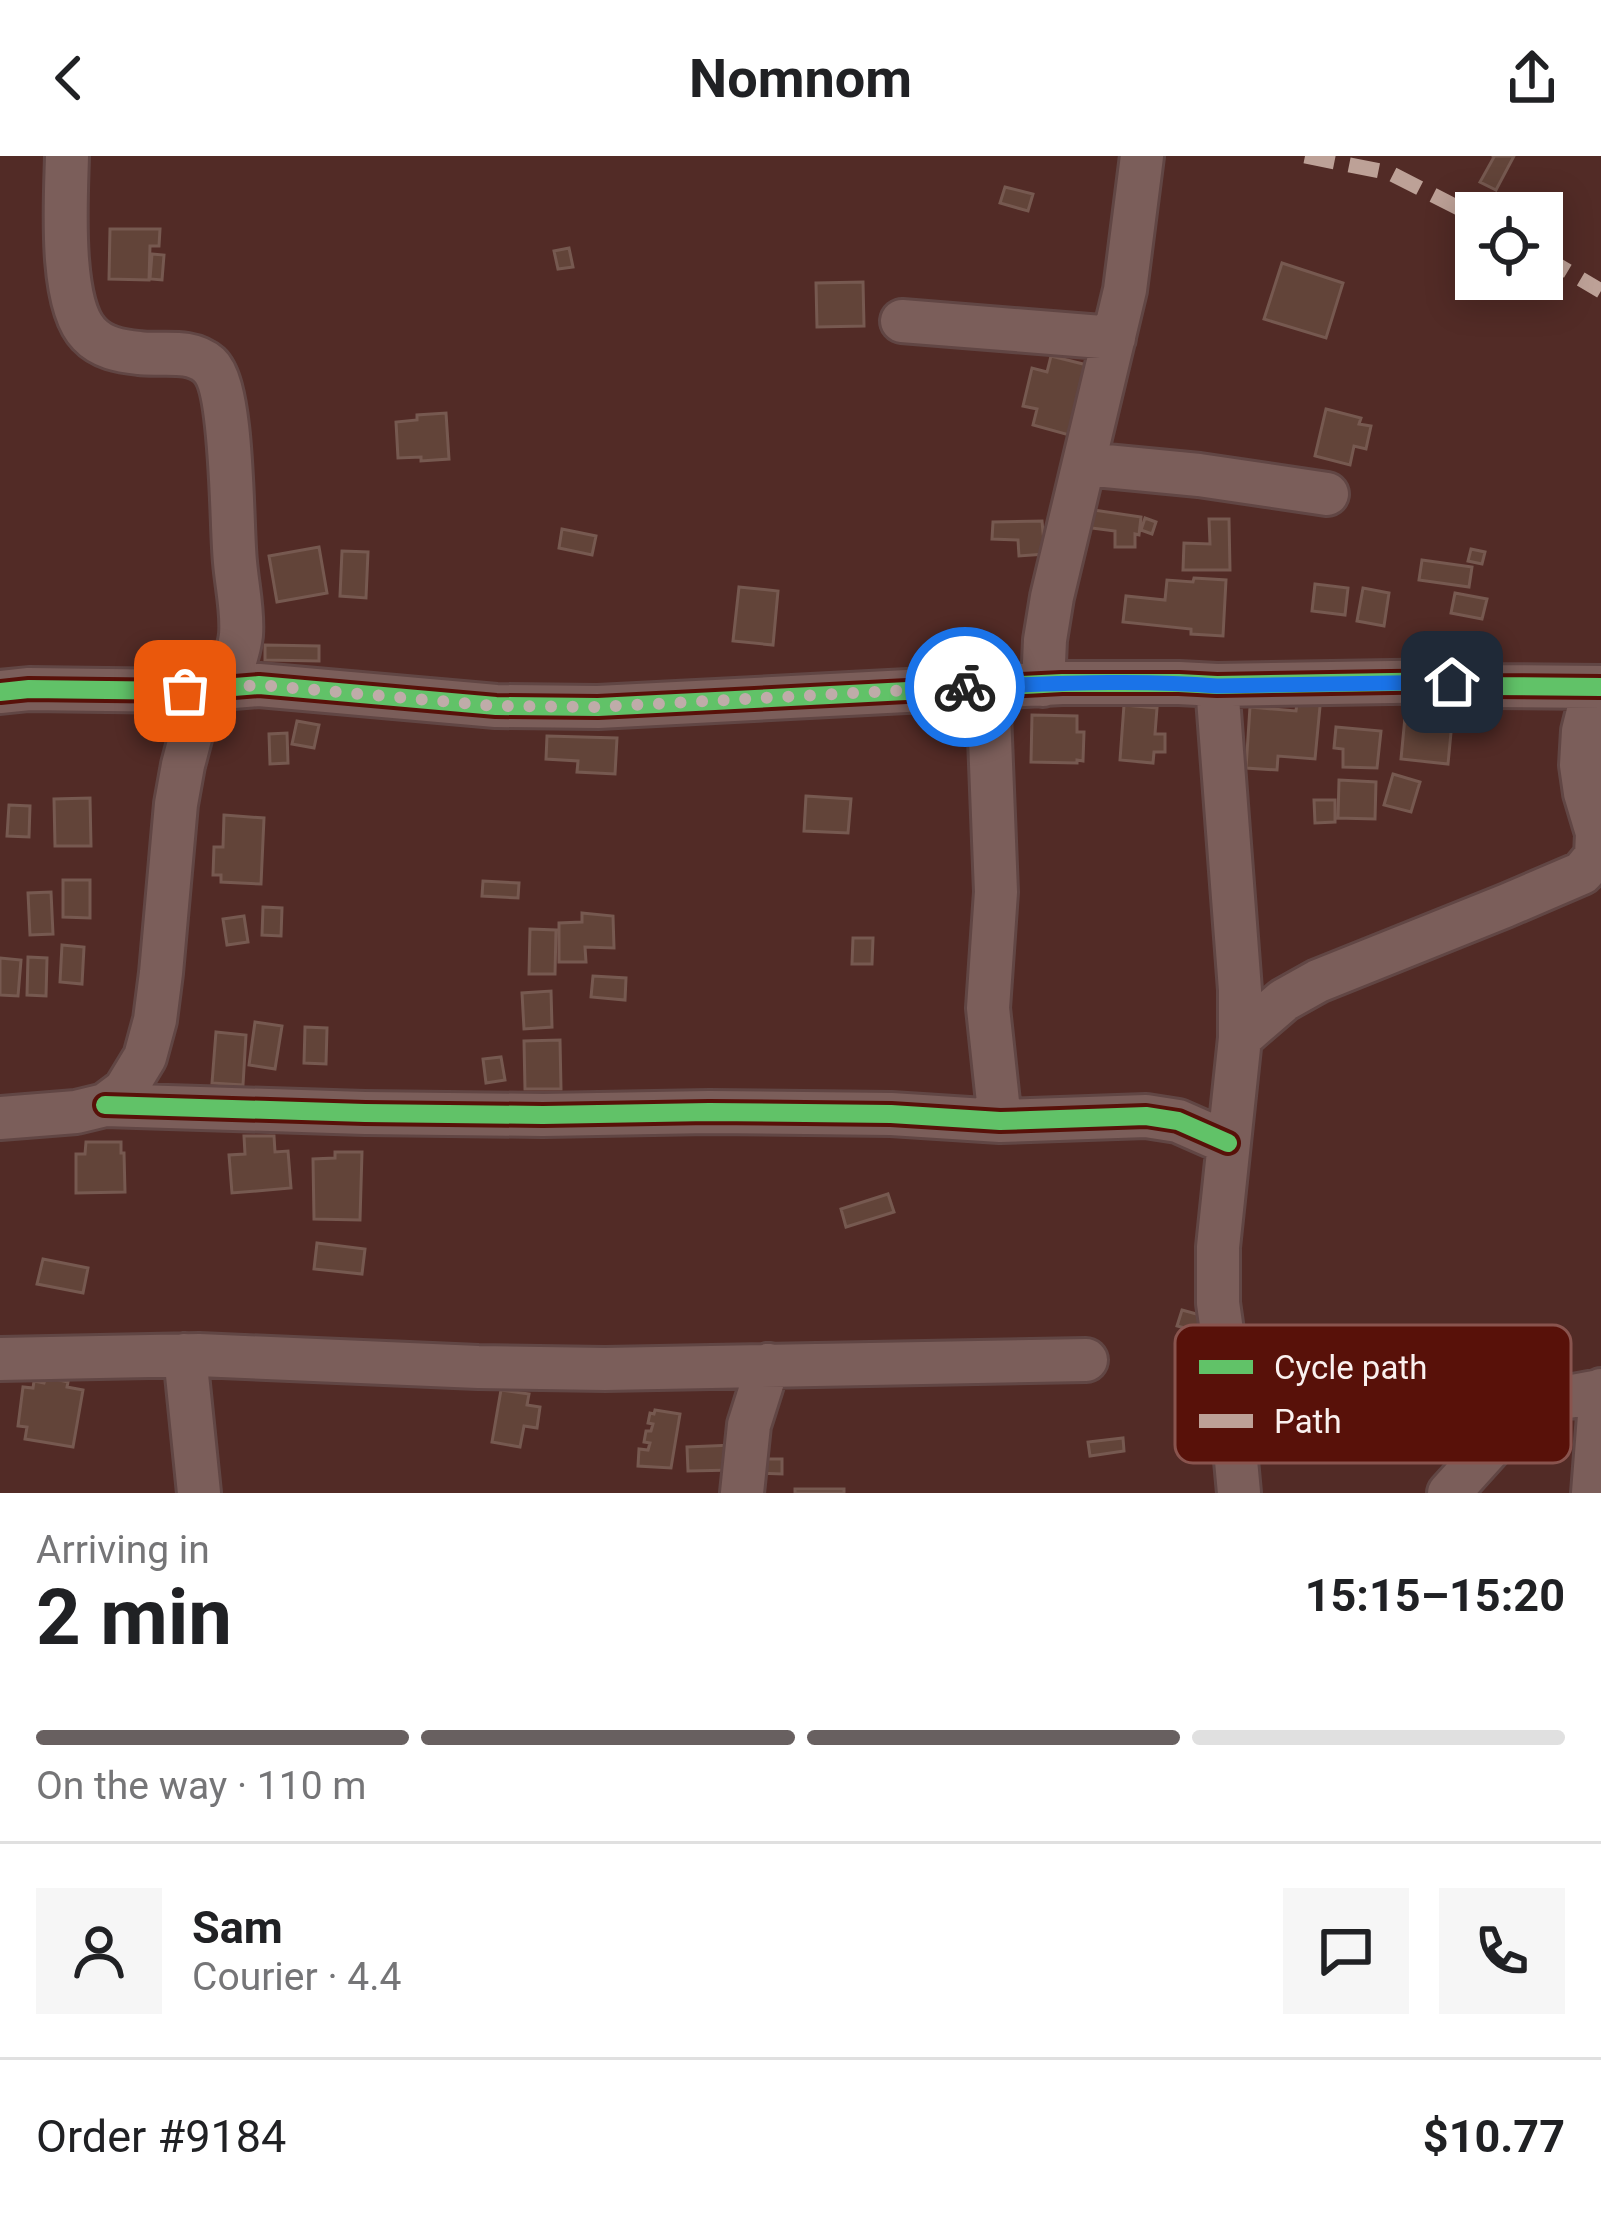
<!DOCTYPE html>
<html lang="en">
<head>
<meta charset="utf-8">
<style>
	:root { --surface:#fff; --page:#f6f6f6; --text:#202124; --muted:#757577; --line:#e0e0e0; --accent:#686060 }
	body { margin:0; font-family:Roboto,sans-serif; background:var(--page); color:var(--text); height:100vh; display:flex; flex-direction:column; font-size:45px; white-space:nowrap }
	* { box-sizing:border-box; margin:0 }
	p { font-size:39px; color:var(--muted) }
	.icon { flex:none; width:66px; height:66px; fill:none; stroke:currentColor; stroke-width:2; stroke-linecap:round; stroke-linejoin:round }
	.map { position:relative; height:1337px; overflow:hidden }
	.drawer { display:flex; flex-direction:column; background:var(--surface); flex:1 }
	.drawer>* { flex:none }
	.fabs { position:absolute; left:1455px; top:36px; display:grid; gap:24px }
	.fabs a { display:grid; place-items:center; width:108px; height:108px; border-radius:0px; background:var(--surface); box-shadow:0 6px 30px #0003; font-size:60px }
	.pin { position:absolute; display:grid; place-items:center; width:102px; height:102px; color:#fff; margin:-51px; border-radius:24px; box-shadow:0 6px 18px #0006 }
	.courier { position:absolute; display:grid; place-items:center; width:120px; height:120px; margin:-60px; border:9px solid #1a73e8; border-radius:50%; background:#fff; color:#222; box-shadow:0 3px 15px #0007 }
	.headline em { font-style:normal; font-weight:700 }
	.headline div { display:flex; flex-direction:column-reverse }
	.headline { display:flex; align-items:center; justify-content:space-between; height:204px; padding:0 36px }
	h1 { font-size:78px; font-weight:700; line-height:90px }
	.bar { display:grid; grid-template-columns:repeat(4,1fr); gap:18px 12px; align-content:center; height:144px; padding:0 36px }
	.bar i { height:15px; border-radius:9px; background:var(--line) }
	.bar .active { background:var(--accent) }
	.bar p { grid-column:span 4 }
	.line { display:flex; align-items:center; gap:30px; padding:0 36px; border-top:3px solid var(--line) }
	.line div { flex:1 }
	.round { display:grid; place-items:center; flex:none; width:126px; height:126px; border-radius:0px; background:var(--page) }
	header { display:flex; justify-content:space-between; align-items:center; height:156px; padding:0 36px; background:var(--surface); font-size:54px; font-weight:700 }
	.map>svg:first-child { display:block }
	.building { fill:#624439; stroke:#765950; stroke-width:3 }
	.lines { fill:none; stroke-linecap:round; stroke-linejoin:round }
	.minor-casing { stroke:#614644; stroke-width:48 }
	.minor { stroke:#7b5e5a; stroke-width:42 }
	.quiet { stroke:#bda197; stroke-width:15; stroke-dasharray:30 15; stroke-linecap:butt }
	.cycleway-casing { stroke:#581109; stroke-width:26 }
	.cycleway { stroke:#61c268; stroke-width:18 }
	.done { stroke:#bfaca9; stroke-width:12; stroke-dasharray:0 21.6 }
	.route { stroke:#1a73e8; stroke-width:15 }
	.key { fill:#581109; stroke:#89544e; stroke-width:3 }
	.key-label { font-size:33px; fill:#faf1ef }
</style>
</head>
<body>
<header><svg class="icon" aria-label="back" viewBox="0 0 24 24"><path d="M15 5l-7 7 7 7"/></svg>Nomnom<svg class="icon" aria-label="share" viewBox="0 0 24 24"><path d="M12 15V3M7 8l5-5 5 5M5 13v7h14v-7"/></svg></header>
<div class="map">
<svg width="1601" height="1337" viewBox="0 0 1601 1337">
	<rect width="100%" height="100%" fill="#522b26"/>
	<path class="building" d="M 1492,0 L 1514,0 L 1496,34 L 1480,26 L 1494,1 Z
		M 1005,31 L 1033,38 L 1028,55 L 1000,47 Z
		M 110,73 L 160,73 L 159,90 L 150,90 L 149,124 L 109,123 Z
		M 569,92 L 573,111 L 558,113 L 554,95 Z
		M 152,98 L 164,99 L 162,124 L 150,123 Z
		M 1282,107 L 1343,127 L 1326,182 L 1264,163 Z
		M 863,126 L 864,170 L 817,171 L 816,127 Z
		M 1051,200 L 1087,209 L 1083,264 L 1073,262 L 1069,279 L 1033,269 L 1037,253 L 1023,250 L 1032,212 L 1047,216 Z
		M 1326,253 L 1361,262 L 1359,268 L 1371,270 L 1366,293 L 1354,290 L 1350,309 L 1315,300 Z
		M 446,257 L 449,303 L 421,305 L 421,301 L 398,302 L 396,266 L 417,264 L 417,259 Z
		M 1087,353 L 1141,361 L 1139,379 L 1135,378 L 1135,391 L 1115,391 L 1115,375 L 1084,371 Z
		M 1145,362 L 1156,366 L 1152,378 L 1141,374 Z
		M 1209,363 L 1229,363 L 1230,414 L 1183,414 L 1184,387 L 1210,388 Z
		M 1042,365 L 1045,398 L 1019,400 L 1018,384 L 992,383 L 993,366 Z
		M 562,373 L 596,380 L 592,399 L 559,392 Z
		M 319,391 L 327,437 L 277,446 L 269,400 Z
		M 1471,393 L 1485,396 L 1482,408 L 1468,405 Z
		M 342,395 L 368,396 L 366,442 L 340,440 Z
		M 1422,404 L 1472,411 L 1469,431 L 1419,424 Z
		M 1194,422 L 1226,424 L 1223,480 L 1191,478 L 1191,473 L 1123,466 L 1126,440 L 1165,444 L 1167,424 L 1193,426 Z
		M 1315,428 L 1348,432 L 1345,459 L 1312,455 Z
		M 739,431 L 778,435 L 773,489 L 733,485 Z
		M 1363,432 L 1389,437 L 1384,470 L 1357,465 Z
		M 1455,437 L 1487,443 L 1482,463 L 1451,457 Z
		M 265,489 L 319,490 L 319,505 L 265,504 Z
		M 1298,538 L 1321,540 L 1315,603 L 1278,600 L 1277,614 L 1246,612 L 1250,551 L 1296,555 Z
		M 1124,549 L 1157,552 L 1155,578 L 1165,578 L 1165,596 L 1154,596 L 1153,607 L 1120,604 Z
		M 1032,559 L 1077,560 L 1077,576 L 1084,576 L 1083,605 L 1077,604 L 1077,607 L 1031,606 Z
		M 1405,561 L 1452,566 L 1448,608 L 1401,603 Z
		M 297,565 L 319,569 L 314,592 L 292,588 Z
		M 1336,571 L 1381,575 L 1377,612 L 1343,611 L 1343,593 L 1334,592 Z
		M 287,577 L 288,607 L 270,608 L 269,578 Z
		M 547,580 L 617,582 L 615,618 L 577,616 L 578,605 L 546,603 Z
		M 1393,618 L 1420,626 L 1411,656 L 1384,649 Z
		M 1339,624 L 1376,626 L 1375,663 L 1338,662 Z
		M 806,640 L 851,643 L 848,677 L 804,675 Z
		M 90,642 L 91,690 L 55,690 L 54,643 Z
		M 1314,644 L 1335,644 L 1335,666 L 1315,667 Z
		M 9,649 L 30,650 L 29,681 L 7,680 Z
		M 224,659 L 264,662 L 261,728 L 221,726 L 221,719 L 213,719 L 214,691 L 223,691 Z
		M 63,724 L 90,724 L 90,762 L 63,761 Z
		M 483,725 L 519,727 L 518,742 L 482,740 Z
		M 51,736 L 53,778 L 30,779 L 28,737 Z
		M 263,751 L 282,752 L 281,780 L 262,779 Z
		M 582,757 L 613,760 L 614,792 L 585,791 L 586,806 L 559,806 L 559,767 L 582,766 Z
		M 244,760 L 248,786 L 227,789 L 223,763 Z
		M 530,773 L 556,774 L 555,818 L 529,818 Z
		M 853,782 L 873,782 L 872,808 L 852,808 Z
		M 62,789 L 84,791 L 82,828 L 60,826 Z
		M 28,801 L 47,802 L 46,840 L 27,839 Z
		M 0,802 L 21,804 L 18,840 L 0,839 Z
		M 593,820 L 626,822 L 625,844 L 591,841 Z
		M 551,835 L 552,871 L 524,873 L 522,837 Z
		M 255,866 L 282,870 L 275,913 L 249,909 Z
		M 305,871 L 327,872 L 326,908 L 304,907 Z
		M 216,876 L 246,879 L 243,929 L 212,927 Z
		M 560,884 L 561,933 L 525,933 L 524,885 Z
		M 501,901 L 505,924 L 486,927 L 483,903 Z
		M 244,980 L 274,980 L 275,996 L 288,995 L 291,1032 L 232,1037 L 229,999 L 245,998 Z
		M 86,986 L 121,986 L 121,997 L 124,997 L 125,1036 L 76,1037 L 76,998 L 85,998 Z
		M 335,996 L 362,996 L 360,1064 L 314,1063 L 313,1003 L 335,1002 Z
		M 888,1038 L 894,1056 L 846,1071 L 841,1053 Z
		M 317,1087 L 365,1093 L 362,1118 L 314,1113 Z
		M 43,1103 L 88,1112 L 83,1137 L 37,1128 Z
		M 1182,1154 L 1204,1160 L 1200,1176 L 1177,1170 Z
		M 46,1221 L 68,1226 L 67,1231 L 83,1234 L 73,1291 L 25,1283 L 27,1271 L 18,1270 L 23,1231 L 33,1232 L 34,1225 L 44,1227 Z
		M 501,1234 L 529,1238 L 527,1249 L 540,1251 L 537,1272 L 524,1270 L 520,1291 L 492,1286 Z
		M 655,1254 L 680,1258 L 671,1312 L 638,1310 L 639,1293 L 648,1294 L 650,1287 L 644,1286 L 646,1275 L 651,1275 L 653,1268 L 648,1267 L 650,1257 L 654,1258 Z
		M 1123,1282 L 1124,1295 L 1090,1300 L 1088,1286 Z
		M 733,1289 L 734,1314 L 688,1315 L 687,1291 Z
		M 759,1303 L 782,1303 L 782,1318 L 759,1317 Z
		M 795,1333 L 844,1333 L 844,1337 L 795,1337 Z"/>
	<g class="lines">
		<g class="minor-casing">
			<path id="minor" d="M 67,0 C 66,42 59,148 89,178 C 102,192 120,195 139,197 C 161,200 190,192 209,209 C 234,232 231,368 235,406 C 237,430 243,455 241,479 C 239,497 232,514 226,531
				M 902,165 L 1114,182
				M 1085,308 L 1199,319 L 1327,338
				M 1043,529 L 1045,484 L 1052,441 L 1125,134 L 1142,0
				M 1217,529 L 1240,834 L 1240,882 L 1218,1091 L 1218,1147 L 1228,1217 L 1239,1337
				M 988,531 L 996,736 L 988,852 L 1000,965
				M 0,536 L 29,533 L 185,535 L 259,529 L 496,550 L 598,551 L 1062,527 L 1179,527 L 1217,529 L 1452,525 L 1489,530 L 1601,531
				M 1240,882 L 1284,844 L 1318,825 L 1505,750 L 1582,717 L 1596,700 L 1597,677 L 1585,637 L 1581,609 L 1583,575 L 1594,531
				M 105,949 L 365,957 L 543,959 L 709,956 L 891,958 L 1000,965 L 1146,960 L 1178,965 L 1228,987
				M 0,962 L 76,956 L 105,949 L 125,934 L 145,901 L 155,864 L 161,817 L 176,648 L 183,609 L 203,533
				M 185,1199 L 199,1337
				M 0,1203 L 199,1199 L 478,1211 L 605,1213 L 1086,1204
				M 742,1337 L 749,1269 L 768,1209
				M 1449,1337 L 1506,1274 L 1546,1245 L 1600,1235
				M 1593,1337 L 1601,1234"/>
		</g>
		<use href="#minor" class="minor"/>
		<path class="quiet" d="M 1305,0 L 1390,17 L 1476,61
			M 1542,100 L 1601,135"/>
		<g class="cycleway-casing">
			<path id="cycleway" d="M 0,536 L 29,533 L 185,535 L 259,529 L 496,550 L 598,551 L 1062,527 L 1179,527 L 1217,529 L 1452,525 L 1489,530 L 1601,531
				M 105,949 L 365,957 L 543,959 L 709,956 L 891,958 L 1000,965 L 1146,960 L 1178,965 L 1228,987"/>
		</g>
		<use href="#cycleway" class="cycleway"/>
	</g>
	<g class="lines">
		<path class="done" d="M 185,535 L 260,529 L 496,550 L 598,551 L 965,531"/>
		<path class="route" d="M 965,531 C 1049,528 1134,523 1217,530 L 1452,526"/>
	</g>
	<rect x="1175" y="1169" width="396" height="138" rx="18" class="key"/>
	<rect x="1199" y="1204" width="54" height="14" fill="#61c268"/>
	<rect x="1199" y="1258" width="54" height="14" fill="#bda197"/>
	<g class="key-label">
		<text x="1274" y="1223">Cycle path</text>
		<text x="1274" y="1277">Path</text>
	</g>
</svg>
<div class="fabs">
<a><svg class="icon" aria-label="locate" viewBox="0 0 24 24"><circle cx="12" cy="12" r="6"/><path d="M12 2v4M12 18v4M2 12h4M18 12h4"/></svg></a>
</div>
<div class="pin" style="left:185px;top:535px;background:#ea580c"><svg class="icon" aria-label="bag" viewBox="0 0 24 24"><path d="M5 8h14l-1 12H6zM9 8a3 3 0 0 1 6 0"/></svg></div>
<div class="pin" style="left:1452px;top:526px;background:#1f2937"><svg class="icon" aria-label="home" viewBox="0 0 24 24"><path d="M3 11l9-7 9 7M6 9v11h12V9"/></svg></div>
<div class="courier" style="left:965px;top:531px"><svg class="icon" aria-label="bike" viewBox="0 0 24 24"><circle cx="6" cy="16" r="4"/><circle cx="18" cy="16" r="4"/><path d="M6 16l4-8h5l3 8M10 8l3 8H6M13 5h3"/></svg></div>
</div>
<section class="drawer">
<div class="headline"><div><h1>2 min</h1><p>Arriving in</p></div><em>15:15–15:20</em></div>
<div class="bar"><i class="active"></i><i class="active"></i><i class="active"></i><i></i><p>On the way · 110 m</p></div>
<div class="line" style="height:216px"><a class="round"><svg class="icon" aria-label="person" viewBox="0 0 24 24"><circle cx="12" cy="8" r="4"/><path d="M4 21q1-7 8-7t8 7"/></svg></a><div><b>Sam</b><p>Courier · 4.4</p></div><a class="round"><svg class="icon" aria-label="chat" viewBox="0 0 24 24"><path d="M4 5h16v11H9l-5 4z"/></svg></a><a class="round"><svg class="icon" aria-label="phone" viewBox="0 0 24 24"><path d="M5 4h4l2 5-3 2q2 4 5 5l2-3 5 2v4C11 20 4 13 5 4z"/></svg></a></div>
<div class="line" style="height:156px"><div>Order #9184</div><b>$10.77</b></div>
</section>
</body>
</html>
